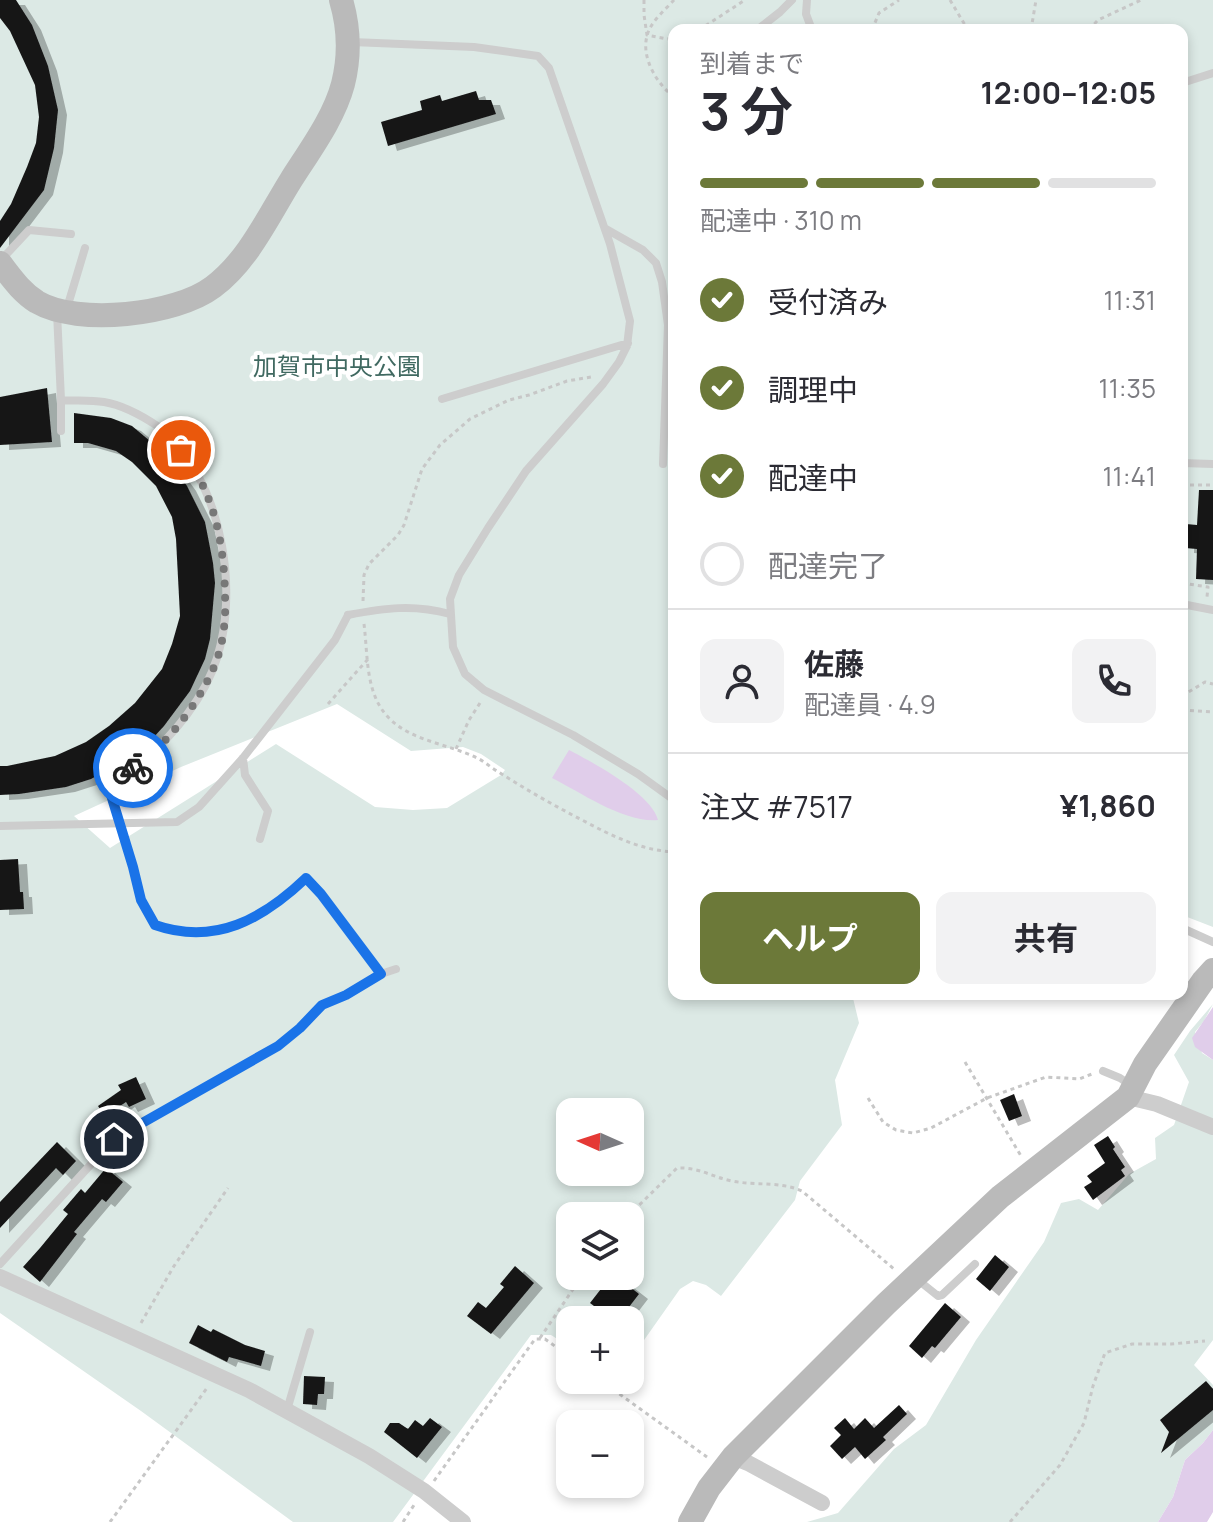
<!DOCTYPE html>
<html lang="ja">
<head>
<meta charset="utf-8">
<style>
	:root { --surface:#fff; --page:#f2f2f3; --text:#2b2b33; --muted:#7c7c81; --line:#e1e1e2; --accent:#6c7939 }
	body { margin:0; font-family:Manrope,"Noto Sans JP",sans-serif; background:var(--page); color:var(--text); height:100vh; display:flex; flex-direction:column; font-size:30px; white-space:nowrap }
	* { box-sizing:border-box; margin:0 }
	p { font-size:26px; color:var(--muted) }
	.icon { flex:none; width:44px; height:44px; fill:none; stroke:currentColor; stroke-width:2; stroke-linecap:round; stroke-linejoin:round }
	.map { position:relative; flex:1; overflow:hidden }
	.panel { position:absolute; left:668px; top:24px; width:520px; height:976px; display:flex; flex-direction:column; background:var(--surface); border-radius:16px; box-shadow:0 4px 12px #0003 }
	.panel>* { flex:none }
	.needle { width:52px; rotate:273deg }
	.tools { position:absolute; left:556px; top:1098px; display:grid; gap:16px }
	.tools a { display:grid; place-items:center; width:88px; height:88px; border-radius:16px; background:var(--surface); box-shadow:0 4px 12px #0003; font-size:40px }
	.pin { position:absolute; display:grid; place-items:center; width:68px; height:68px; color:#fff; margin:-34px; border:4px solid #fff; border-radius:50%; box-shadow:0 2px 8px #0007 }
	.courier { position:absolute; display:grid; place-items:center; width:80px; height:80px; margin:-40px; border:6px solid #1a73e8; border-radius:50%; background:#fff; color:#222; box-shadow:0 2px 10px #0007 }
	.summary em { font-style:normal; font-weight:700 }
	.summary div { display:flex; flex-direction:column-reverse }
	.summary { display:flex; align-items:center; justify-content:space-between; height:136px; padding:0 32px }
	h1 { font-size:52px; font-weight:700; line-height:60px }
	.bar { display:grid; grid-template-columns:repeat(4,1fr); gap:12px 8px; align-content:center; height:96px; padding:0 32px }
	.bar i { height:10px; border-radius:6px; background:var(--line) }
	.bar .on { background:var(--accent) }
	.bar p { grid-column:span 4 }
	.line { display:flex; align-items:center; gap:20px; padding:0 32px; border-top:2px solid var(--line) }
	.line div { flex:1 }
	.round { display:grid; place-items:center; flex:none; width:84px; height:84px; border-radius:16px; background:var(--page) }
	ol { padding:0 32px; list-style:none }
	li { display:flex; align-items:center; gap:24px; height:88px }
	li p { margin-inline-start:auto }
	li .icon { padding:8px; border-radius:50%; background:var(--accent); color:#fff; stroke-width:4 }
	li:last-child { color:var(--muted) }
	li i { width:44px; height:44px; border:4px solid var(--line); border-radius:50% }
	.primary-button { display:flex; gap:16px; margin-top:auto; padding:16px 32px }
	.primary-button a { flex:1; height:92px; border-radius:16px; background:var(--accent); color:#fff; font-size:32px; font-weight:700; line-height:92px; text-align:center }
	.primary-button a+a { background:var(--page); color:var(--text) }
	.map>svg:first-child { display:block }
	.green { fill:#dce9e5; fill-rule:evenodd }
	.water { fill:#e0cdea }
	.building { fill:#171717; filter:url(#shadow) }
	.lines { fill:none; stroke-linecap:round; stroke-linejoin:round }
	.path { stroke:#c7c7c7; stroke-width:3; stroke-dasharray:4 4; stroke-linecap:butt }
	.lane { stroke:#cdcdcd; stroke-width:8 }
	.street { stroke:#cdcdcd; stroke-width:16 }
	.secondary { stroke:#bababa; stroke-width:24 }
	.lane-bridge { stroke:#cdcdcd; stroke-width:8 }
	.done { stroke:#787878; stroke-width:8; stroke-dasharray:0 14.4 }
	.route { stroke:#1a73e8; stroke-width:10 }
	.labels { text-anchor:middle; stroke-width:8; stroke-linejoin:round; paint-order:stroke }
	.park-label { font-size:24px; fill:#406961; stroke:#fff }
</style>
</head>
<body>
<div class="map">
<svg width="1213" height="1522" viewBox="0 0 1213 1522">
	<defs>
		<filter id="shadow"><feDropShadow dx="9" dy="5" stdDeviation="0" flood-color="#0004"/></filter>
	</defs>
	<rect width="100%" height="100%" fill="#fff"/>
	<path class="green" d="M 0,0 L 1213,0 L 1213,927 L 1182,915 L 1182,30 L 674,30 L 674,994 L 852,994 L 859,1023 L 835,1080 L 842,1125 L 800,1181 L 795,1200 L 721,1296 L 706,1285 L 693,1281 L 680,1289 L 630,1360 L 630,1320 L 570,1320 L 570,1347 L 551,1335 L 531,1335 L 393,1522 L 293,1522 L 141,1411 L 0,1313 ZM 337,704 L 411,751 L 463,747 L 481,754 L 505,770 L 501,775 L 447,808 L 413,810 L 375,807 L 276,744 L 110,848 L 74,816 L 181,767 ZM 570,1112 L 630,1112 L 630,1172 L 570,1172 ZM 570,1216 L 630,1216 L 630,1276 L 570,1276 Z
		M 1213,1004 L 1204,1021 L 1195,1032 L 1202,1053 L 1213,1060 L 1213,1340 L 1194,1365 L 1213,1385 L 1213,1430 L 1203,1443 L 1185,1460 L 1173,1497 L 1158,1522 L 807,1522 L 838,1513 L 894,1449 L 926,1425 L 976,1340 L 1044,1242 L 1061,1203 L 1079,1199 L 1098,1210 L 1129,1174 L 1156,1159 L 1155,1138 L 1174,1125 L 1189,1082 L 1174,1055 L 1190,1031 Z"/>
	<path class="water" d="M 569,750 C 592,762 652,794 658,820 C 624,823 582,793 552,778 Z
		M 1213,1007 L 1213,1060 L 1195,1047 L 1192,1038 Z
		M 1213,1430 L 1213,1512 L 1207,1522 L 1158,1522 L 1173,1497 L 1185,1460 L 1203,1443 Z"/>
	<path class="building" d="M 0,0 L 16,0 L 32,25 L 48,66 L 58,110 L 54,148 L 44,190 L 0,248 L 0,221 L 11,204 L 27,167 L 36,143 L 39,117 L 35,85 L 10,31 L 0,18 Z
		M 476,91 L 479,100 L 491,100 L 496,114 L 388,146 L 381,122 L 422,110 L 420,101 L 440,95 L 442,101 Z
		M 47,388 L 52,442 L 0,445 L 0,397 Z
		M 74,413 L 111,418 L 132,426 L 162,451 L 187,486 L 205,522 L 213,563 L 215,583 L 210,639 L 205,659 L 190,691 L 164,726 L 141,751 L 91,779 L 66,787 L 19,794 L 0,795 L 0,766 L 7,766 L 55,756 L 86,742 L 109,726 L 135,703 L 162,669 L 172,644 L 180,616 L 176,539 L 172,517 L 156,486 L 132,462 L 116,451 L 88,443 L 74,443 Z
		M 1199,490 L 1213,490 L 1213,580 L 1196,579 L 1197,549 L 1185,548 L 1186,524 L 1197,525 Z
		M 18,859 L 20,892 L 23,892 L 24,909 L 0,910 L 0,860 Z
		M 136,1077 L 146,1099 L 129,1107 L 126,1102 L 105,1116 L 98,1106 L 121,1090 L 118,1085 Z
		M 1014,1094 L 1022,1116 L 1009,1121 L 1000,1100 Z
		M 1108,1136 L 1115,1147 L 1113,1149 L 1125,1167 L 1121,1170 L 1125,1176 L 1093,1200 L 1084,1187 L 1092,1182 L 1087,1176 L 1105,1163 L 1094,1145 Z
		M 57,1142 L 76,1161 L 63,1175 L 56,1168 L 0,1228 L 0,1202 Z
		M 106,1168 L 123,1182 L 106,1202 L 102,1199 L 74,1232 L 77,1234 L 40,1282 L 23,1267 L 40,1248 L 68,1214 L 63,1210 L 81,1189 L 85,1193 Z
		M 995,1255 L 1009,1267 L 990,1291 L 976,1279 Z
		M 515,1266 L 534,1283 L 491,1334 L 467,1316 L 478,1302 L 486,1308 L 504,1287 L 500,1284 Z
		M 611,1276 L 616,1276 L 639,1294 L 619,1320 L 590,1320 L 598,1309 L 590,1303 Z
		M 945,1303 L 961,1317 L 935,1348 L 932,1346 L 922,1358 L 909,1346 Z
		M 198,1325 L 211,1332 L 213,1329 L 245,1345 L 265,1351 L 261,1366 L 229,1357 L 227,1362 L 189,1343 Z
		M 304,1376 L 325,1377 L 324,1394 L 318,1394 L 317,1405 L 303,1404 Z
		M 1206,1381 L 1213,1389 L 1213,1410 L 1161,1453 L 1169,1432 L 1160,1420 Z
		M 899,1405 L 907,1414 L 883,1437 L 886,1440 L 865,1459 L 855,1447 L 842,1459 L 830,1446 L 841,1435 L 834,1428 L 845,1418 L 854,1429 L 865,1418 L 874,1428 Z
		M 430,1418 L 442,1427 L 417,1458 L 384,1432 L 390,1423 L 399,1423 L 408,1429 L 415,1420 L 423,1426 Z"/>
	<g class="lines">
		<path class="path" d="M 644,0 L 644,15 L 647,35 L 667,39 L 674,38
			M 674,0 C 665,10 650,22 647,36 C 641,58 657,84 674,97
			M 950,0 L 968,30
			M 699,30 L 745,0
			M 872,30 L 879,13 L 899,0
			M 1031,30 L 1036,0
			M 1089,30 L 1098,20 L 1141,0
			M 1182,485 L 1213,485
			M 1182,583 L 1208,587 L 1207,597
			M 363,601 L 364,575 L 369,564 L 398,535 L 404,525 L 422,469 L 440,445 L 470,419 L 509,400 L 529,395 L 567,381 L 591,377
			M 364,624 C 368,655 365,693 388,717 C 410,741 449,744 477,758 C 484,761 490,767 497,771 C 525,789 553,805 582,820 C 612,836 640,850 674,852
			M 1182,696 L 1205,682 L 1213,684
			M 328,704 L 368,659
			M 1182,710 L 1213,712
			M 456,749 L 469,720 L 480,703
			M 965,1062 L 1021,1156
			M 868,1098 L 883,1122 L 896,1130 L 913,1133 L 931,1128 L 987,1098 L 1046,1077 L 1079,1079 L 1092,1074
			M 628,1216 L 677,1168 C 699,1167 712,1177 732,1181 C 756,1186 780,1181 802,1191 L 894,1269
			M 141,1323 L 174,1266 L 228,1188
			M 540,1338 L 582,1276
			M 600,1380 L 707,1457
			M 434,1481 L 535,1339 L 545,1339 L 570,1357
			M 110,1522 L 207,1388
			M 403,1522 L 414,1505
			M 1010,1522 L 1060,1465 L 1084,1423 L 1093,1386 L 1105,1353 L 1132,1344 L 1171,1344 L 1205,1341"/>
		<path class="lane" d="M 807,0 L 806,14 L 812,30
			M 757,30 L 780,12 L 792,0
			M 352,42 L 474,47 L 538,56 L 549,68 L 610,244 L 630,321 L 627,346 L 619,362 L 603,384 L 526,471 L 488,528 L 459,575 L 450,599 L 453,647 L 465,674 L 484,690 L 573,735 L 638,774 L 674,800
			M 1182,83 L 1213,73
			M 606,229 L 643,250 L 656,263 L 662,282 L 668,325 L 663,464
			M 1,260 L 29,230 L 71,234
			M 67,308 L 85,248
			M 57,312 L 61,400 L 61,431
			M 442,399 L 628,343
			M 61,400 C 75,401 90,400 104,402 C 123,405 144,417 159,427 C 166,432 171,439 176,445 C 223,497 238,591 217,658 C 205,697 174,735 143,761 C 132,770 120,778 108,785 L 133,867 L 141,900 L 155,925 C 215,946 263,919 306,878 L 321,894 L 381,974
			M 1182,463 L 1213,464
			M 1182,604 L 1213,610
			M 243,758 L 245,775 L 268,811 L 260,839
			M 0,826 L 177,822 L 199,807 L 243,758 L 335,640 L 348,615
			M 1182,928 L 1213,942
			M 1103,1071 L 1120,1078 L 1132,1086
			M 0,1264 L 114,1139 L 278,1046 L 300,1028 L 322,1005 L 346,995 L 381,974 L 396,969
			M 918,1280 L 938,1296 L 942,1295 L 975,1264
			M 287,1410 L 310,1332"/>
		<path class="street" d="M 1128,1097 L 1157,1104 L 1213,1127
			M 0,1277 L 249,1390 L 369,1456 L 424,1491 L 463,1522
			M 733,1457 L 748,1463 L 822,1503"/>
		<path class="secondary" d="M 0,263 C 11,277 21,292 37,302 C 78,326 176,315 213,287 C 248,261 268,217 291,180 C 310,150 334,118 343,84 C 350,56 349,27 341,0
			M 690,1522 L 709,1488 L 733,1457 L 886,1304 L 1000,1197 L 1128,1097 L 1145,1064 L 1203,981 L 1213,970"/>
		<path class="lane-bridge" d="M 348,615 C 385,608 413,604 450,614"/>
	</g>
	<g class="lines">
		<path class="done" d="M 133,768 C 169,743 200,702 216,662 C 224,641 226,617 225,595 C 224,542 214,492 181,450"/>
		<path class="route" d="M 114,1139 L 278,1046 L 300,1028 L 322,1005 L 346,995 L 381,974 L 321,894 L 306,878 C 263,919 215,946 155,925 L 141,900 L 133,867 L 108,785 L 133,768"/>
	</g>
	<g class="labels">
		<g class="park-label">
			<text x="337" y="375">加賀市中央公園</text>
		</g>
	</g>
</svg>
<div class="tools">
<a><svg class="needle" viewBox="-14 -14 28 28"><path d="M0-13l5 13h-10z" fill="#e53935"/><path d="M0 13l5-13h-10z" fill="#7c7c81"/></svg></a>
<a><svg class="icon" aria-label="layers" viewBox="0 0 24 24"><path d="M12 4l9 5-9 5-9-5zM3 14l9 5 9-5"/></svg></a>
<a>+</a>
<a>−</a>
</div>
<div class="pin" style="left:181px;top:450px;background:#ea580c"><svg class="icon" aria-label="bag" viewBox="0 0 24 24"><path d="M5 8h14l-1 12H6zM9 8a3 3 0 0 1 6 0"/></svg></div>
<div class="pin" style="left:114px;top:1139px;background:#1f2937"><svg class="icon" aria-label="home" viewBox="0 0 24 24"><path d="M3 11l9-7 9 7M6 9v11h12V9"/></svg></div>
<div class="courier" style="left:133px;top:768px"><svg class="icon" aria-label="bike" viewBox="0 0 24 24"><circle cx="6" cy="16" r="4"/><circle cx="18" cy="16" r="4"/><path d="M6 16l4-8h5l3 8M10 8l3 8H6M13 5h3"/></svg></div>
<section class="panel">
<div class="summary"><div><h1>3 分</h1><p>到着まで</p></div><em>12:00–12:05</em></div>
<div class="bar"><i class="on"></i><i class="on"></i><i class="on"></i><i></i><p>配達中 · 310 m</p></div>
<ol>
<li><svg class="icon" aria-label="check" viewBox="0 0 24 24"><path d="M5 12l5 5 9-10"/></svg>受付済み<p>11:31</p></li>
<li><svg class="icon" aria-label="check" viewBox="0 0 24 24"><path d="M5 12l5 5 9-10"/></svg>調理中<p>11:35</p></li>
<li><svg class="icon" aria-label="check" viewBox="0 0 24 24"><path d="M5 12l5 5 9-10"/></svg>配達中<p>11:41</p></li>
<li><i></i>配達完了</li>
</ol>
<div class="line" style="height:144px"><a class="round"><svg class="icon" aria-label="person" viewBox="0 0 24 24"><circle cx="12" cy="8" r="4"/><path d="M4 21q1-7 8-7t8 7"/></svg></a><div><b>佐藤</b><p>配達員 · 4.9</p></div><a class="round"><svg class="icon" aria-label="phone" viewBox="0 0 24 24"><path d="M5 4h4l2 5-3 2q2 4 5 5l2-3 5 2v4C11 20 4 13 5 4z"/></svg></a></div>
<div class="line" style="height:104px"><div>注文 #7517</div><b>¥1,860</b></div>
<div class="primary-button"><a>ヘルプ</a><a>共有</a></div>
</section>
</div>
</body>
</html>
